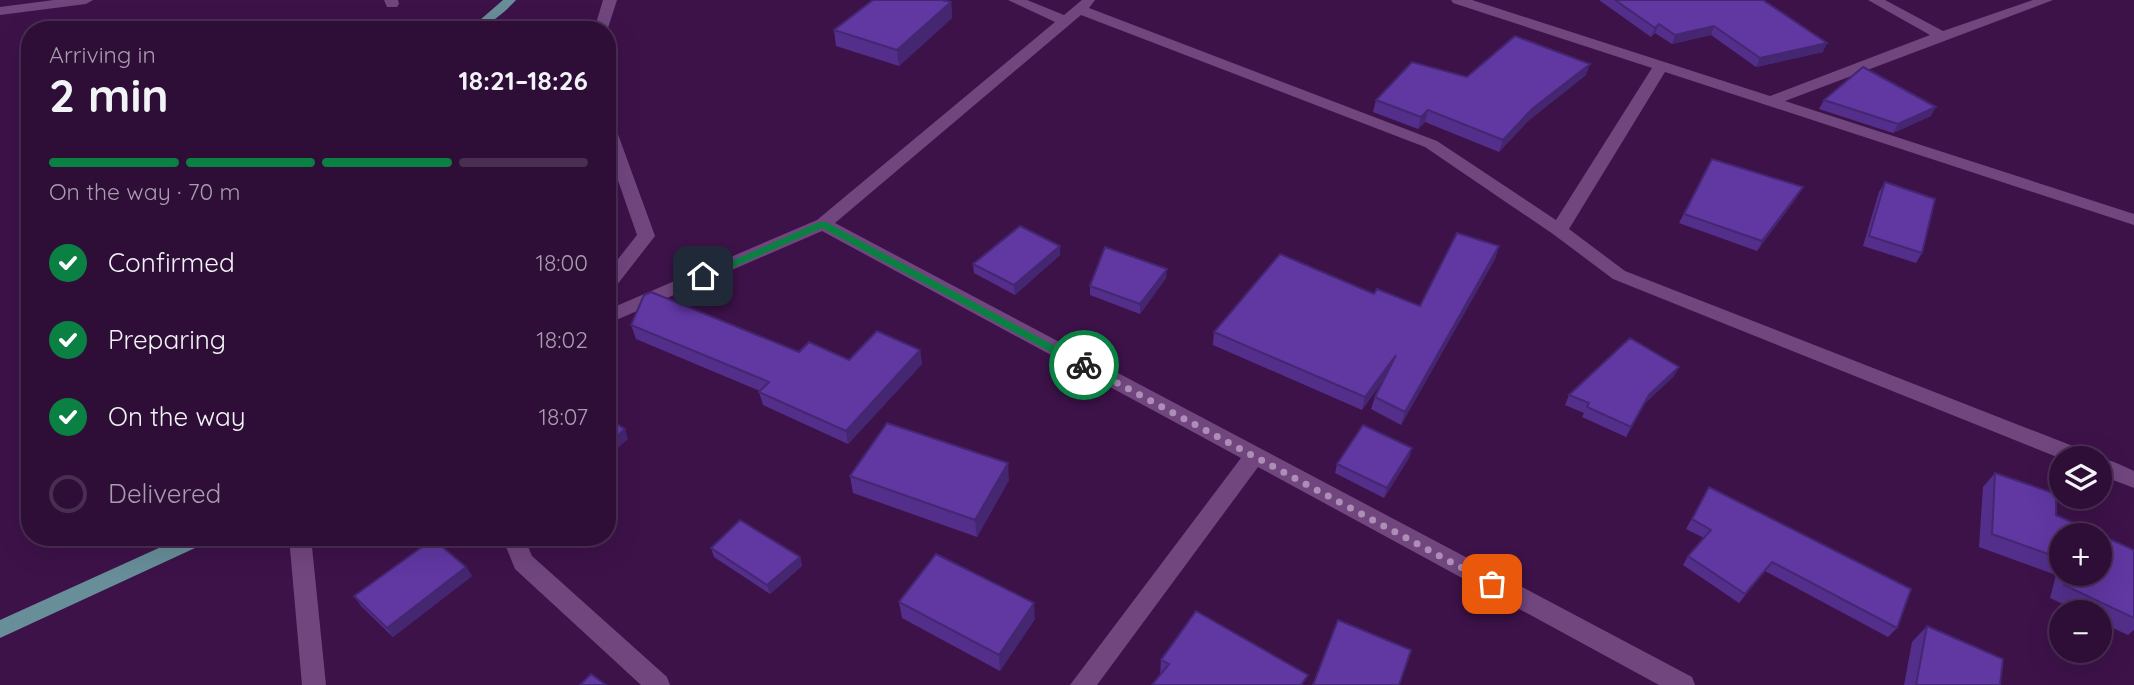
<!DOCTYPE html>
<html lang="en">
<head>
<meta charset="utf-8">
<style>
	:root { --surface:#2e0e37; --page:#36173f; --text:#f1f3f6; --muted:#a79cad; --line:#492e52; --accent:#0b8043 }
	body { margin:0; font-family:Quicksand,sans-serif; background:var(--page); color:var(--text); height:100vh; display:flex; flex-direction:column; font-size:26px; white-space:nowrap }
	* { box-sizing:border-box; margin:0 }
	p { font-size:23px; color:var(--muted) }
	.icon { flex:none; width:38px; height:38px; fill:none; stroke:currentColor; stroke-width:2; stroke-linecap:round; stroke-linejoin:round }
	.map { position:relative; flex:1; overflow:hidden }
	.details { position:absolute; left:21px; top:21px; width:595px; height:525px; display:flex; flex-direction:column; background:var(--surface); border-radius:28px; box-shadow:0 7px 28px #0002,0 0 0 2px var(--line) }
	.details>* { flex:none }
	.buttons { position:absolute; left:2049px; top:446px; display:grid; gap:14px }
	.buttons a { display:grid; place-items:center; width:63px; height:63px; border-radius:50%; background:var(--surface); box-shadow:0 7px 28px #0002,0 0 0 2px var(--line); font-size:35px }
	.pin { position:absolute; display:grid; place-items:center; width:60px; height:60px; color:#fff; margin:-30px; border-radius:14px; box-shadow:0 4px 10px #0006 }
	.courier { position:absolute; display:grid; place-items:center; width:70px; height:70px; margin:-35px; border:5px solid #0b8043; border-radius:50%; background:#fff; color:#222; box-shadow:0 2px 9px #0007 }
	.overview em { font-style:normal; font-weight:700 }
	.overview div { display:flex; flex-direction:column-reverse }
	.overview { display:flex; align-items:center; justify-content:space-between; height:119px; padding:0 28px }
	h1 { font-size:46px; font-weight:700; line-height:52px }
	.bar { display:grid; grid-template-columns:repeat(4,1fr); gap:10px 7px; align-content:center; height:84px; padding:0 28px }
	.bar i { height:9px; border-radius:5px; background:var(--line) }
	.bar .active { background:var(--accent) }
	.bar p { grid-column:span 4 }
	ol { padding:0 28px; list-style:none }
	li { display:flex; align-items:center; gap:21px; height:77px }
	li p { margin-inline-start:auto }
	li .icon { padding:7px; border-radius:50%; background:var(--accent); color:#fff; stroke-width:4 }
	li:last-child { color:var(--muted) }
	li i { width:38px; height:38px; border:4px solid var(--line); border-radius:50% }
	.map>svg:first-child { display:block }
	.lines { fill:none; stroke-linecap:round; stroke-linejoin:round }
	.stream { fill:#688e99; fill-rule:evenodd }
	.service { fill:#71467f; fill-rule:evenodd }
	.minor { fill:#71467f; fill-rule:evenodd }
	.wall { fill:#532f8b; fill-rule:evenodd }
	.shaded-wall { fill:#442671 }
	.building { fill:#6137a2; stroke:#442671; stroke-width:2 }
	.route { fill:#0b8043 }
	.done { stroke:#ad8eb6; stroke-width:7; stroke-dasharray:0 12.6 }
</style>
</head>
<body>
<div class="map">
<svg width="2134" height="685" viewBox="0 0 2134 685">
	<rect width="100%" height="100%" fill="#3d1249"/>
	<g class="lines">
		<path class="stream" d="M 503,0 L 516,0 C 499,18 484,30 459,30 L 480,20 Z
			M 183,537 L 211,537 L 208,542 L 0,638 L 0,620 Z"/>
		<path class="service" d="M 384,0 L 398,0 L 399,4 L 397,7 L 387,7 Z
			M 603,0 L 617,0 L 607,31 L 594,30 Z
			M 607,121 L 615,126 L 655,236 L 613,290 L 607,292 L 607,273 L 637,235 L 607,149 Z"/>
		<path class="minor" d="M 54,0 L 93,0 L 86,4 L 0,15 L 0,7 Z
			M 1008,0 L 1027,0 L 1064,15 L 1082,0 L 1095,0 L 1089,8 L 1437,141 L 1556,220 L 1652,68 L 1453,3 L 1451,0 L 1472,0 L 1770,96 L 1930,35 L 1868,0 L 1885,0 L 1943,31 L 2033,0 L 2053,0 L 1785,101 L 2134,214 L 2134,225 L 1665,72 L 1569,229 L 1625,271 L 2088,452 L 2092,458 L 2062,459 L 1613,279 L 1553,234 L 1425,147 L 1081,15 L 835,223 L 1692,677 L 1695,685 L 1659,685 L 1258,467 L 1097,685 L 1070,685 L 1241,458 L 822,231 L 607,324 L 607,310 L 817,220 L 1055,22 Z
			M 2098,458 C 2110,459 2123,466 2134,471 L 2134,488 L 2100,475 L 2100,458 Z
			M 289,537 L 311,537 L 326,685 L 302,685 Z
			M 502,537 L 524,537 L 532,556 L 667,677 L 670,685 L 641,685 L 515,569 Z"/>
	</g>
	<path class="wall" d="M 1599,0 L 1763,0 L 1823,52 L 1756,67 L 1711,35 L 1672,44 L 1655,33 L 1651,37 Z
		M 951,2 L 952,18 L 899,66 L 836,46 L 834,30 Z
		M 1586,75 L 1528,121 L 1499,152 L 1425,122 L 1418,129 L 1373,112 L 1376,100 L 1467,77 Z
		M 1824,100 L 1931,116 L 1893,133 L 1819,109 Z
		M 1712,159 L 1803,187 L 1797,197 L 1757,251 L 1679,223 Z
		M 1885,182 L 1922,253 L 1916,263 L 1863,246 L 1879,192 Z
		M 1499,246 L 1495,259 L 1401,425 L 1371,409 L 1375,397 L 1383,380 L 1362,410 L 1213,345 L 1214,332 L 1374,294 L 1420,306 Z
		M 1060,255 L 1015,295 L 974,273 L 973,264 Z
		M 1166,278 L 1140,314 L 1090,295 L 1090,286 Z
		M 631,325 L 849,360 L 920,350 L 922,364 L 848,444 L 763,405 L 759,392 L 760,391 L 636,339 Z
		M 1674,376 L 1644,404 L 1626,437 L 1582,417 L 1584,413 L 1565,405 L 1569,395 Z
		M 1412,448 L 1409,458 L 1384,498 L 1335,473 L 1337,464 Z
		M 1995,473 L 2056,515 L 2134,550 L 2134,630 L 2128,635 L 2100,622 L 2100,612 L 2080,612 L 2050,598 L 2056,575 L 1979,547 L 1983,487 ZM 2062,536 L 2100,574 L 2062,574 Z
		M 850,476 L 1009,480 L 977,537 L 853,493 Z
		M 1709,487 L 1897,628 L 1888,637 L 1765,571 L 1739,603 L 1683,565 L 1688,556 L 1704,538 L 1686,529 Z
		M 711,548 L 800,557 L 802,566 L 770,594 L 714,557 Z
		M 466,567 L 472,576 L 393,637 L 361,606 L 354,596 Z
		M 899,602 L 1035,619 L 1000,671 L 902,618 Z
		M 1927,626 L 2000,685 L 1904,685 L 1912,642 Z
		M 1161,660 L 1305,685 L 1160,675 Z"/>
	<path class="shaded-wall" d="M 951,2 L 952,18 L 899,66 L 897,50 Z
		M 1659,24 L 1655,33 L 1651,37 L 1655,28 Z
		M 1714,26 L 1711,35 L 1672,44 L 1675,35 Z
		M 1827,43 L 1823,52 L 1756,67 L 1760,58 Z
		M 1590,64 L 1586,75 L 1528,121 L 1499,152 L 1503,140 L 1532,109 Z
		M 1936,107 L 1931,116 L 1893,133 L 1898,124 Z
		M 1428,110 L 1425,122 L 1418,129 L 1421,117 Z
		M 1803,187 L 1797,197 L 1757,251 L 1762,241 Z
		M 1060,246 L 1060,255 L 1015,295 L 1014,285 Z
		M 1499,246 L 1495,259 L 1401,425 L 1405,412 Z
		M 1167,269 L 1166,278 L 1140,314 L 1140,304 Z
		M 920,350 L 922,364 L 848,444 L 846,431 Z
		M 1396,355 L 1392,368 L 1362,410 L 1365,397 Z
		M 1679,367 L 1674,376 L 1644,404 L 1626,437 L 1649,395 Z
		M 625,429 L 628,439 L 607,458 L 607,445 Z
		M 1412,448 L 1409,458 L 1384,498 L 1387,488 Z
		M 1008,463 L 1009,480 L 977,537 L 975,520 Z
		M 800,557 L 802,566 L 770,594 L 767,585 Z
		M 466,567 L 472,576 L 393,637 L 387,628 Z
		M 1034,603 L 1035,619 L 1000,671 L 999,655 Z"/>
	<path class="building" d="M 873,0 L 942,0 L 951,2 L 897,50 L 834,30 Z
		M 1615,0 L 1763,0 L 1827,43 L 1760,58 L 1714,26 L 1675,35 L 1659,24 L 1655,28 Z
		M 1515,36 L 1590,64 L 1532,109 L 1503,140 L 1428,110 L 1421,117 L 1376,100 L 1412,62 L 1467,77 Z
		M 1863,67 L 1936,107 L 1898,124 L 1824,100 Z
		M 1712,159 L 1803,187 L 1762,241 L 1684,214 Z
		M 1885,182 L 1935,199 L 1922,253 L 1869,236 Z
		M 1020,226 L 1060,246 L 1014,285 L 973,264 Z
		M 1457,233 L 1499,246 L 1405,412 L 1375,397 L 1396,355 L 1365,397 L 1214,332 L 1280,254 L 1374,294 L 1377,289 L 1420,306 Z
		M 1105,247 L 1167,269 L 1140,304 L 1090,286 Z
		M 651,292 L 799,352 L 809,342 L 849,360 L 877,331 L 920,350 L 846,431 L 759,392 L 769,382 L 631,325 L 644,295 Z
		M 1630,338 L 1679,367 L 1649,395 L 1631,427 L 1587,407 L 1589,403 L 1569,395 Z
		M 607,418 L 625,429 L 607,445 Z
		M 887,423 L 1008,463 L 975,520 L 850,476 Z
		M 1363,425 L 1412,448 L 1387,488 L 1337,464 Z
		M 1995,473 L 2056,494 L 2056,515 L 2134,550 L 2134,618 L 2064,585 L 2067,574 L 2100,574 L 2100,536 L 2062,536 L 2062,559 L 1992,534 Z
		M 1709,487 L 1911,589 L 1897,628 L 1772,562 L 1745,594 L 1688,556 L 1711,530 L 1692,519 Z
		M 740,520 L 800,557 L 767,585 L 711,548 Z
		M 433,539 L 466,567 L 387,628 L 354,596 Z
		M 936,554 L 1034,603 L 999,655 L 899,602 Z
		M 1196,611 L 1308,675 L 1301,685 L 1152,685 L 1169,664 L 1161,660 Z
		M 1338,620 L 1411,650 L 1399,685 L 1313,685 Z
		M 1927,626 L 2003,659 L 2000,685 L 1916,685 Z
		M 591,674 L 606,685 L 580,685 Z"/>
	<path class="route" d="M 819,222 L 826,222 L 1090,365 L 1084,369 L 1080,368 L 822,228 L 707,279 L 698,276 Z"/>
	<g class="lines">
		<path class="done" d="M 1084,365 L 1492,584"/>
	</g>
</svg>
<div class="buttons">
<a><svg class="icon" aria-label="layers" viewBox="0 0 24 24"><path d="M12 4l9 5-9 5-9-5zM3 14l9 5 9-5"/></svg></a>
<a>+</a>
<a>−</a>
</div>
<div class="pin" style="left:1492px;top:584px;background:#ea580c"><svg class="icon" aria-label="bag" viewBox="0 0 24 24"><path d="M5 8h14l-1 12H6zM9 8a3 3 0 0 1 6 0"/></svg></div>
<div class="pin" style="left:703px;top:276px;background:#1f2937"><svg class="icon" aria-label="home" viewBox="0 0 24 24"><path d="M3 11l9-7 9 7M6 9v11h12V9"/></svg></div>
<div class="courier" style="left:1084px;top:365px"><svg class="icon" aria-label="bike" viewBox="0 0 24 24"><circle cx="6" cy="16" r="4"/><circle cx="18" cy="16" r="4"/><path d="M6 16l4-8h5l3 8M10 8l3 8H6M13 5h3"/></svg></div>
<section class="details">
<div class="overview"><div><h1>2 min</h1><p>Arriving in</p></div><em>18:21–18:26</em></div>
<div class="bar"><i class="active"></i><i class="active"></i><i class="active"></i><i></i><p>On the way · 70 m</p></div>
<ol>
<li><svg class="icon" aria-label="check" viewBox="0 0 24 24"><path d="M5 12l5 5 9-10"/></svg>Confirmed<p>18:00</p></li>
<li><svg class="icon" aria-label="check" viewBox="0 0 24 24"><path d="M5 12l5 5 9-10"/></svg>Preparing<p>18:02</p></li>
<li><svg class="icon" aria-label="check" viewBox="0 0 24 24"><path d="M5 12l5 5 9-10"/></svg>On the way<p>18:07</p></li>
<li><i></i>Delivered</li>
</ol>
</section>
</div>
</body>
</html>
